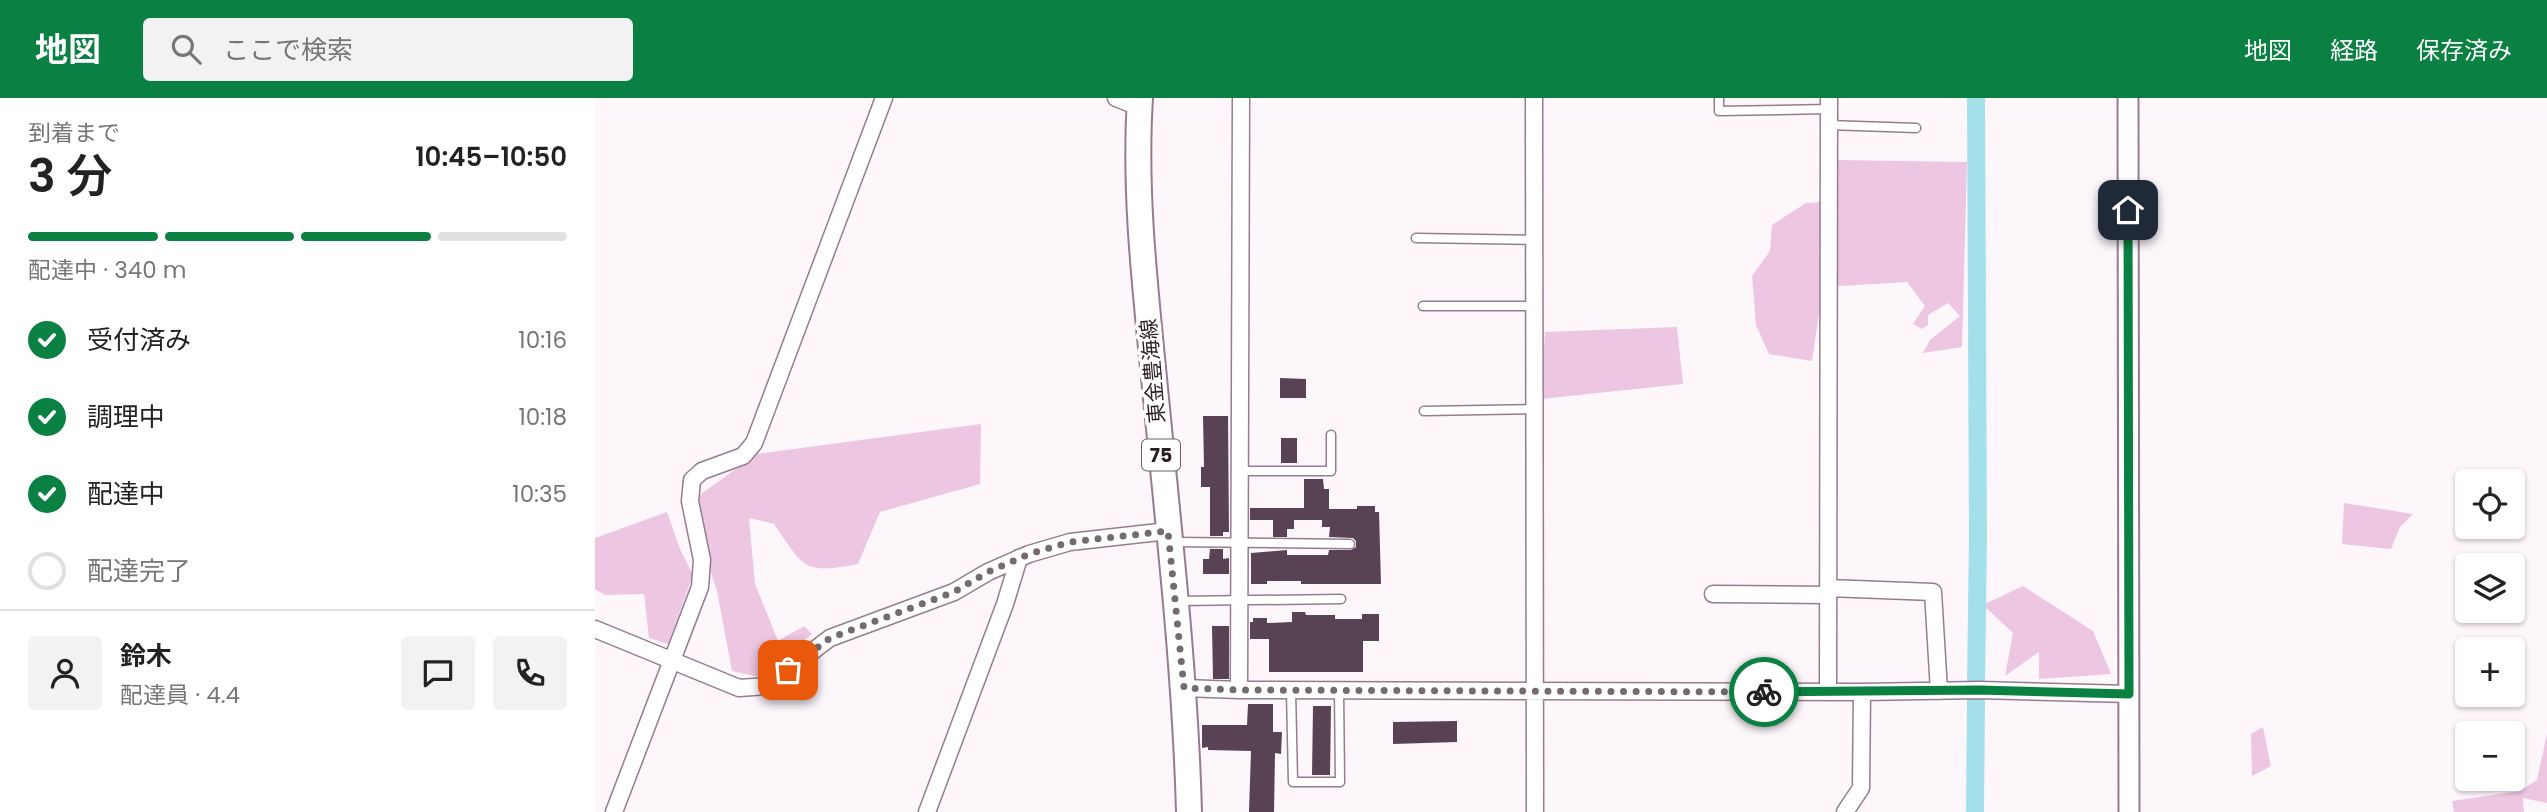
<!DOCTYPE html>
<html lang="ja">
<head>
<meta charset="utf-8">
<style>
	:root { --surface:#fff; --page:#f2f2f2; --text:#222; --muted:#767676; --line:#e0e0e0; --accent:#0b8043 }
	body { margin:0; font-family:Poppins,"Noto Sans JP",sans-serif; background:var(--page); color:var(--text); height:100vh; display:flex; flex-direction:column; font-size:26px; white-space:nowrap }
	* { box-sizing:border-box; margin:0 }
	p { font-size:23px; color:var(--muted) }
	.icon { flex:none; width:38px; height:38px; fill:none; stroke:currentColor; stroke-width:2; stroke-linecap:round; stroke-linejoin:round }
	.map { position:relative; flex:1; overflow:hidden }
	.panel { display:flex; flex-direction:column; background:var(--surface); width:595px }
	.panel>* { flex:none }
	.fabs { position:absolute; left:1860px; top:371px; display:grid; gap:14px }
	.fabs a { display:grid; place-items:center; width:70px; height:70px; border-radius:7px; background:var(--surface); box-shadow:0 2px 5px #0004; font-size:35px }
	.pin { position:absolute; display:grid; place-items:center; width:60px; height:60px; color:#fff; margin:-30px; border-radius:14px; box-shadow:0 4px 10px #0006 }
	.courier { position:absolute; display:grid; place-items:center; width:70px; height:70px; margin:-35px; border:5px solid #0b8043; border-radius:50%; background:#fff; color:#222; box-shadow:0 2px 9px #0007 }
	.overview em { font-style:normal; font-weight:600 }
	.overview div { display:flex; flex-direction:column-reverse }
	.overview { display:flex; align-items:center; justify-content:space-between; height:119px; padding:0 28px }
	h1 { font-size:46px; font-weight:600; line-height:52px }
	.bar { display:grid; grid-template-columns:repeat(4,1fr); gap:10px 7px; align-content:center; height:84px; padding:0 28px }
	.bar i { height:9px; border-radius:5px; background:var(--line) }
	.bar .selected { background:var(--accent) }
	.bar p { grid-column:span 4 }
	.line { display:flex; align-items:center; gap:18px; padding:0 28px; border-top:2px solid var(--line) }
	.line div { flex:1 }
	.round { display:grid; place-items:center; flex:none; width:74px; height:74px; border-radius:7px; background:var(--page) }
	ol { padding:0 28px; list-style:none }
	li { display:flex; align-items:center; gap:21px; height:77px }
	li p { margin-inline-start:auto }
	li .icon { padding:7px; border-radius:50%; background:var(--accent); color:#fff; stroke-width:4 }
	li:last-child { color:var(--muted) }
	li i { width:38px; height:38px; border:4px solid var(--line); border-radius:50% }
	header { display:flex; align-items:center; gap:42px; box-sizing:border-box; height:98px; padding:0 35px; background:var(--accent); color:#fff }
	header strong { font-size:33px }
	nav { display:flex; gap:38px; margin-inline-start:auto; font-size:24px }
	.search { width:490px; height:63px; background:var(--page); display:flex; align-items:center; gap:18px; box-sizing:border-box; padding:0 24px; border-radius:7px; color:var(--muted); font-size:26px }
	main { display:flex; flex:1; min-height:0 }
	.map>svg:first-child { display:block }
	.green { fill:#edc6e2 }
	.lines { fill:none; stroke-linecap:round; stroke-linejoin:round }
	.canal { stroke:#a3e0ea; stroke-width:18 }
	.building { fill:#594253 }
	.service-casing { stroke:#967c8f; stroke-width:11 }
	.minor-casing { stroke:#967c8f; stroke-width:19 }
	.tertiary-casing { stroke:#967c8f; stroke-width:23 }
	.primary-casing { stroke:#967c8f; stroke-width:28 }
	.service { stroke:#fff; stroke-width:8 }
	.minor { stroke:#fff; stroke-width:16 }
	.tertiary { stroke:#fff; stroke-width:19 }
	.primary { stroke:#fff; stroke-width:24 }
	.done { stroke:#746b72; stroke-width:7; stroke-dasharray:0 12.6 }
	.route { stroke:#0b8043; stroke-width:9 }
	.labels { text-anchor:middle; stroke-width:7; stroke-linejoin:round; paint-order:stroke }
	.shield { fill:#fff; stroke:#6a6268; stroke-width:2 }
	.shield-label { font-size:19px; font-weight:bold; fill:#2a1f27 }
	.street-label { font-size:21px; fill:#2a1f27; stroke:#fff }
</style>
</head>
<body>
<header>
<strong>地図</strong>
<div class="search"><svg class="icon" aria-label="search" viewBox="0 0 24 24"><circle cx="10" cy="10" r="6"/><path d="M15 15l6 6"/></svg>ここで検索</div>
<nav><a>地図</a><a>経路</a><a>保存済み</a></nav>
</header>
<main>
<section class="panel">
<div class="overview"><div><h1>3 分</h1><p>到着まで</p></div><em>10:45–10:50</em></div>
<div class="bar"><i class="selected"></i><i class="selected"></i><i class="selected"></i><i></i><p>配達中 · 340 m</p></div>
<ol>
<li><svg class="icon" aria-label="check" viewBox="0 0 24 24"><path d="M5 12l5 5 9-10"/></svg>受付済み<p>10:16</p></li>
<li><svg class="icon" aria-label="check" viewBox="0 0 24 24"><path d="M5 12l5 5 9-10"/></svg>調理中<p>10:18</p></li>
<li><svg class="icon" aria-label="check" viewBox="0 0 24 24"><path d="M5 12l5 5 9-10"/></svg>配達中<p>10:35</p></li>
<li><i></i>配達完了</li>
</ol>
<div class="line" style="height:126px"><a class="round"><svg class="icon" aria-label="person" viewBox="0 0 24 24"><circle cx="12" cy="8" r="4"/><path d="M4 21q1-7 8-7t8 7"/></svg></a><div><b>鈴木</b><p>配達員 · 4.4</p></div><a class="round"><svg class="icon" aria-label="chat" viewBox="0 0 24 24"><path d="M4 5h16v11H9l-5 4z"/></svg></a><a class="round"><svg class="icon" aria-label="phone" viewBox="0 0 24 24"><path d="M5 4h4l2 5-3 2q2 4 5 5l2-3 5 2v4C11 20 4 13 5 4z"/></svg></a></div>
</section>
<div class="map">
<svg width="1952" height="714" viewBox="0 0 1952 714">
	<rect width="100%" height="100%" fill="#fdf7fc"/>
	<path class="green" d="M 1243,62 L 1372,64 L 1367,249 L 1328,255 L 1335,242 L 1365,218 L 1353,205 L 1333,217 L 1333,227 L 1327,231 L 1318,226 L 1330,208 L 1312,184 L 1228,189 L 1217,263 L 1174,256 L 1161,227 L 1157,178 L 1175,153 L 1177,127 L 1211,105 L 1241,103 Z
		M 1082,229 L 1088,286 L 946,301 L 950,234 Z
		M 386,326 L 385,386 L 285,414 L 263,466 C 207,477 209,469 179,426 L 154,420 L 160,486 L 183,543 L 209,528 L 217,536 L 164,579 L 137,573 L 122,493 L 111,459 L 103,398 L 162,356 Z
		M 1749,405 L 1818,416 L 1805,429 L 1796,451 L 1747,446 Z
		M 72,414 L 85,451 L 98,477 L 73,546 L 54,540 L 49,496 L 10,497 L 0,491 L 0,440 Z
		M 1428,488 L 1498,533 L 1516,576 L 1444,581 L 1444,554 L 1410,578 L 1418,535 L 1388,507 Z
		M 1668,629 L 1676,668 L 1657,678 L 1656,636 Z
		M 1952,636 L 1952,705 L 1928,700 L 1929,714 L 1859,714 L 1857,703 L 1925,693 L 1942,682 Z"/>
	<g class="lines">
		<path class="canal" d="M 1381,585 L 1383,440 L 1381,0
			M 1380,714 L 1381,602"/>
	</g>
	<path class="building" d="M 685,280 L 711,281 L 711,300 L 685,300 Z
		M 608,318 L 633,318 L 634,434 L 628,434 L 628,438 L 615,438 L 615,389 L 606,389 L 606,369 L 609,369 Z
		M 686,340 L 702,340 L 702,365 L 686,365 Z
		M 709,381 L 728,381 L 729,391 L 734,391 L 734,411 L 762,411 L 762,408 L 780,408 L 780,414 L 784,414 L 786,486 L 706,486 L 706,483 L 672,483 L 672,486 L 656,486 L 656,455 L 692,452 L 692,457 L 733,457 L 734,452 L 756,452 L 761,449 L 761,443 L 758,440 L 734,439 L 735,429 L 727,429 L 727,422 L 699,422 L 699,431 L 692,431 L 692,439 L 678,439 L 678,422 L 655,422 L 655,410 L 709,410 Z
		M 615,451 L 628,451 L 628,461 L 634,460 L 634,476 L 608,476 L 608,461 L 614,461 Z
		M 697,514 L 710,514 L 711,517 L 740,517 L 740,521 L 767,521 L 767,516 L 784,516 L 784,543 L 768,543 L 768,574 L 674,574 L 674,541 L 655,541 L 655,524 L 658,524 L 658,520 L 672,520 L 672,525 L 697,524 Z
		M 617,528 L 634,528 L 634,581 L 618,581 Z
		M 653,606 L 678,606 L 678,634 L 687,634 L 686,656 L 680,655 L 679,714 L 654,714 L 656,653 L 613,652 L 613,649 L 607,650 L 607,627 L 652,627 Z
		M 718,608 L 736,608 L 735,677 L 717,677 Z
		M 862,623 L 862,644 L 798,646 L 798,624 Z"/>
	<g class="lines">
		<g class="service-casing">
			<path id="service" d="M 1124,0 L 1124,13 L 1234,11
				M 1233,27 L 1321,30
				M 821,140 L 940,142
				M 828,208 L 940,208
				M 829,313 L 940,311
				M 645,373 L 736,373 L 736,337
				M 579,444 L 755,446
				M 584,503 L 746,501
				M 696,592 L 698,684 L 745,684 L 744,592"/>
		</g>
		<g class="minor-casing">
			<path id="minor" d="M 521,0 L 544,9
				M 939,0 L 940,714
				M 1233,490 L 1338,494 L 1344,593
				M 1118,496 L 1233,497
				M 0,531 L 144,590 L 172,588 L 235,540 L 359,494 L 393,474 L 434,456 L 475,444 L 573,433
				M 589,590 L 644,592 L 1267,594 L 1385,592 L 1534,596
				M 644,592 L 646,0
				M 1233,594 L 1234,0
				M 19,714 L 105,489 L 107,462 L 95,403 L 97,382 L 107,373 L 148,358 L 159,345 L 289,0
				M 332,714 L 410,506 L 424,460
				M 1250,714 L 1266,690 L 1267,594"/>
		</g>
		<g class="tertiary-casing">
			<path id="tertiary" d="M 1533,0 L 1534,714"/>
		</g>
		<g class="primary-casing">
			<path id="primary" d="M 545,0 C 539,94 550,187 559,280 C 573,425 590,569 594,714"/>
		</g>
		<use href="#service" class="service"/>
		<use href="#minor" class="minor"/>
		<use href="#tertiary" class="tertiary"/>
		<use href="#primary" class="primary"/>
	</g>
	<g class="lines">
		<path class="done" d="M 193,572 L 235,540 L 359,494 L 393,474 L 434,456 L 475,444 L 573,433 L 589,590 L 644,592 L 1169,594"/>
		<path class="route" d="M 1169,594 L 1385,592 L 1534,596 L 1533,112"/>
	</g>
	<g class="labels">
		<rect class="shield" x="547" y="341.5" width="38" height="31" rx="5"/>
		<g class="shield-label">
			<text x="566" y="364">75</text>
		</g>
		<g class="street-label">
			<text transform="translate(558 273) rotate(-95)" y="7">東金豊海線</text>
		</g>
	</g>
</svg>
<div class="fabs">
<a><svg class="icon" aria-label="locate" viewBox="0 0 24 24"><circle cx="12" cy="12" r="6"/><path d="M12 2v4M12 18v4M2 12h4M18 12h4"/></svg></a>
<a><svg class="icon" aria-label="layers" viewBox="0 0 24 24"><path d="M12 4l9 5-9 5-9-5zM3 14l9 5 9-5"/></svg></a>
<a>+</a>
<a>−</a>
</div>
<div class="pin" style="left:193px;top:572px;background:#ea580c"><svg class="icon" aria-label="bag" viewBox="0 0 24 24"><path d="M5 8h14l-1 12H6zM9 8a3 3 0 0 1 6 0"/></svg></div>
<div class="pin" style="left:1533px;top:112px;background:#1f2937"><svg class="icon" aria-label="home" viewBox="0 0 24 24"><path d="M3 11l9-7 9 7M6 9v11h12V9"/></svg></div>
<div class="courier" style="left:1169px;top:594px"><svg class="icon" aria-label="bike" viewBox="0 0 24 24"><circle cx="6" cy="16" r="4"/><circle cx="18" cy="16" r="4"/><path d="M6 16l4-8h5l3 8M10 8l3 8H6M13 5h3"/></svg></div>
</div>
</main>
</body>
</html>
